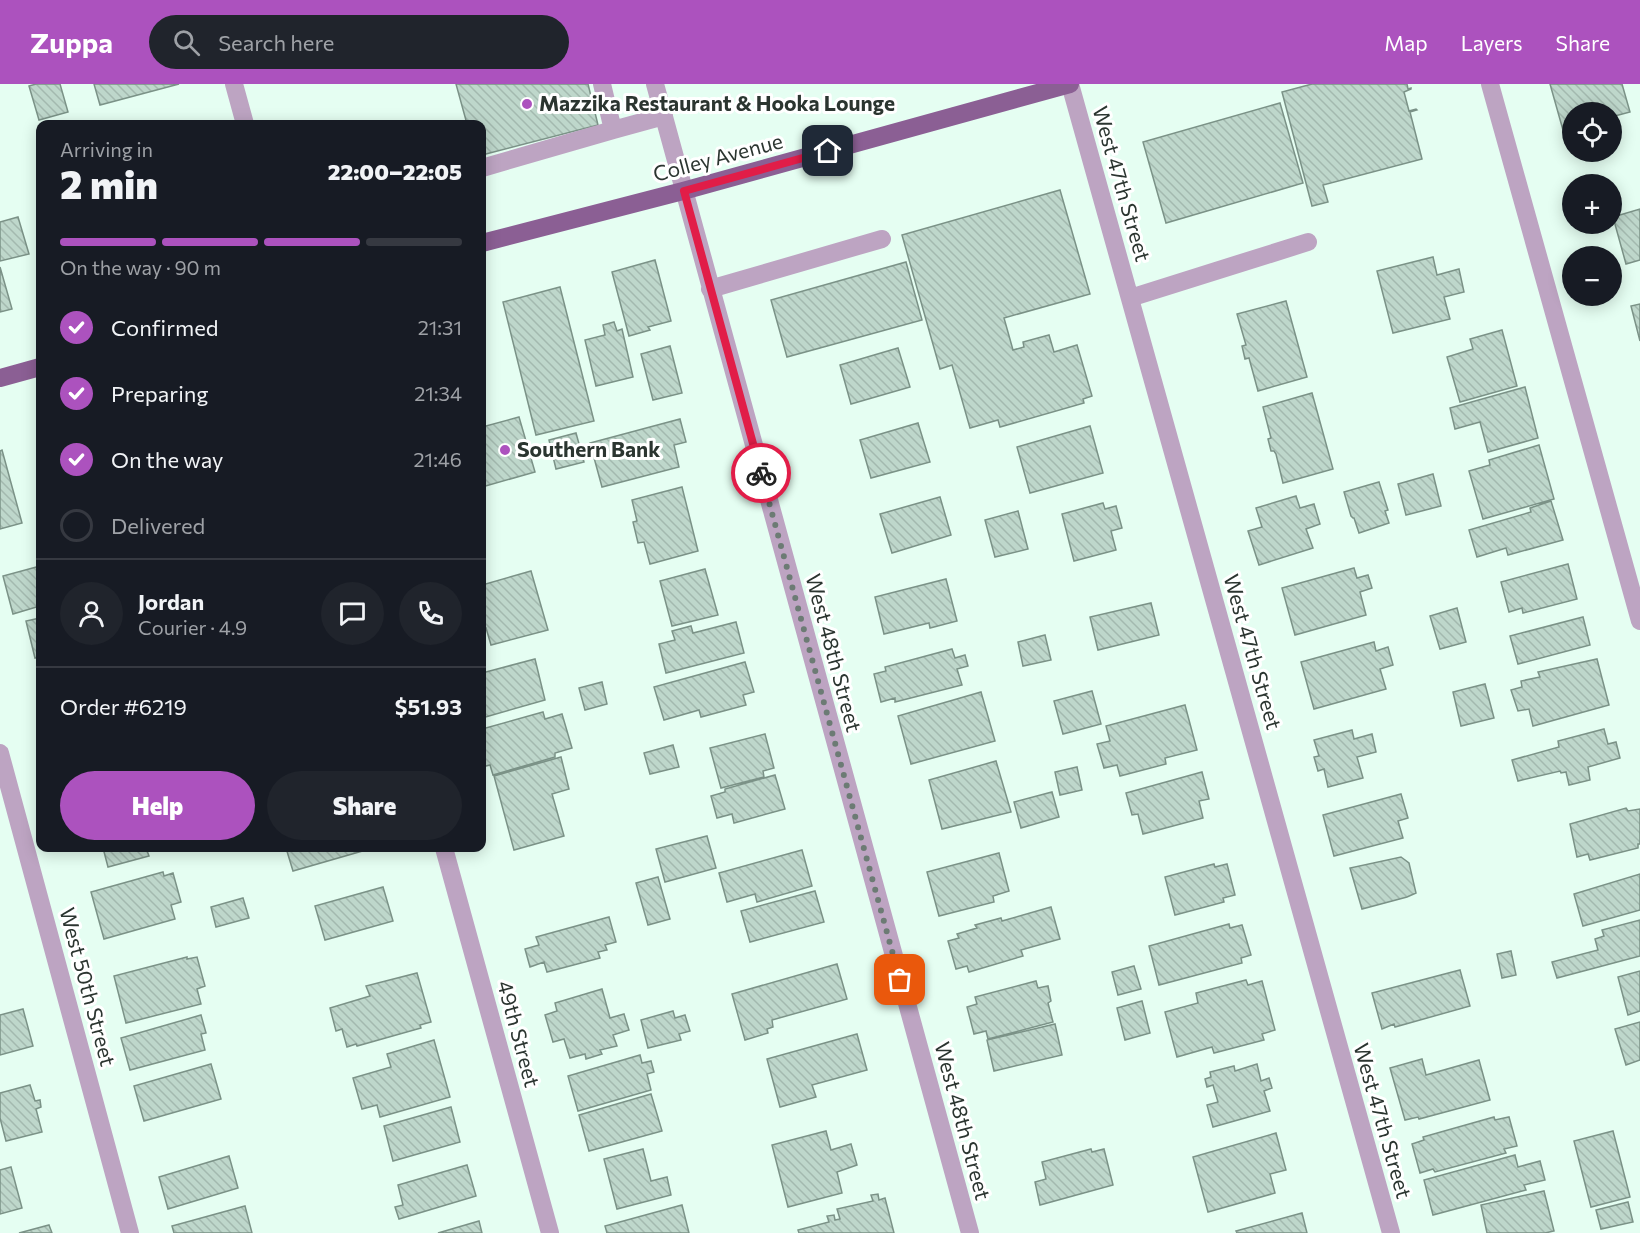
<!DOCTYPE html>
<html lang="en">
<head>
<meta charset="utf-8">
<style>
	:root { --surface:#171b24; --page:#20242c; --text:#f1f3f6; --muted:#9ea1a6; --line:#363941; --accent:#ac52be }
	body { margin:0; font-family:Commissioner,sans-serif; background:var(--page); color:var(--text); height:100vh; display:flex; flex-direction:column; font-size:22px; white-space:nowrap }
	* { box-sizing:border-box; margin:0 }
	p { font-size:20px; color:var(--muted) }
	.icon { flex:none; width:33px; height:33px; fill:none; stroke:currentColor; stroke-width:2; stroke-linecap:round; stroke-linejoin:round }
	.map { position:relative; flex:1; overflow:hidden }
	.details { position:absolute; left:36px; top:36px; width:450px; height:732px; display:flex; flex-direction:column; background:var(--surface); border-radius:12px; box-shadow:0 3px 15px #0003 }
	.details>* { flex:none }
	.controls { position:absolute; left:1562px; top:18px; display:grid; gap:12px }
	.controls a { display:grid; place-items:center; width:60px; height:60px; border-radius:50%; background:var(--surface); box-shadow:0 3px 15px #0003; font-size:30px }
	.pin { position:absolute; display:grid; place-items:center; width:51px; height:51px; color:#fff; margin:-26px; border-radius:12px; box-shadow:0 3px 9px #0006 }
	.courier { position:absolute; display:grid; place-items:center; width:60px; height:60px; margin:-30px; border:4px solid #e11d48; border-radius:50%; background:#fff; color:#222; box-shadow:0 2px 8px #0007 }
	.headline em { font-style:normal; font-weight:800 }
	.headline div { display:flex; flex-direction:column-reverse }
	.headline { display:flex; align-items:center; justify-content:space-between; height:102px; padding:0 24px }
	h1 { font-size:39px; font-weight:800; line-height:45px }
	.bar { display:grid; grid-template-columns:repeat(4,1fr); gap:9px 6px; align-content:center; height:72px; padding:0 24px }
	.bar i { height:8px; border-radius:4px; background:var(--line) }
	.bar .current { background:var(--accent) }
	.bar p { grid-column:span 4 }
	.line { display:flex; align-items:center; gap:15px; padding:0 24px; border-top:2px solid var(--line) }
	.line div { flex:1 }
	.round { display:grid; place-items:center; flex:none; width:63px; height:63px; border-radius:32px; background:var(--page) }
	ol { padding:0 24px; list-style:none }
	li { display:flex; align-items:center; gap:18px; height:66px }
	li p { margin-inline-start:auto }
	li .icon { padding:6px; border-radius:50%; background:var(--accent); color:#fff; stroke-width:4 }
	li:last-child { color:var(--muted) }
	li i { width:33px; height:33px; border:3px solid var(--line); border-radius:50% }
	.cta { display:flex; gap:12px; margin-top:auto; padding:12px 24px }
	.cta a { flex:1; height:69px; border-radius:36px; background:var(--accent); color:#fff; font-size:24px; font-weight:800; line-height:69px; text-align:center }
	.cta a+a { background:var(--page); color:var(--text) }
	header { display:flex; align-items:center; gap:36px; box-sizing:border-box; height:84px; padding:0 30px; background:var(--accent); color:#fff }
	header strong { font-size:28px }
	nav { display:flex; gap:33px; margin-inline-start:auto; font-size:21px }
	.search { width:420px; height:54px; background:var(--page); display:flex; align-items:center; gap:15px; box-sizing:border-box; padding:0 21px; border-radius:33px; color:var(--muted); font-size:22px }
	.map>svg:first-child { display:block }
	.building { fill:url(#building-back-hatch); stroke:#7b9287; stroke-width:1.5 }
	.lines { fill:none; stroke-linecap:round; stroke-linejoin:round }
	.minor { stroke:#bda4c2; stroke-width:18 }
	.major { stroke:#8b5f94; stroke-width:18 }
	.done { stroke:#6c7b74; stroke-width:6; stroke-dasharray:0 10.8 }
	.route { stroke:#e11d48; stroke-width:8 }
	.poi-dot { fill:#ac52be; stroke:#fff; stroke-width:2 }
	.labels { text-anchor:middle; stroke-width:6; stroke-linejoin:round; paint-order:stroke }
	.poi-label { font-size:21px; font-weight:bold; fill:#2b3530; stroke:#fff; text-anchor:start }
	.street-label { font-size:21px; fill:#2b3530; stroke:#fff }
</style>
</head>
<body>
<header>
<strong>Zuppa</strong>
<div class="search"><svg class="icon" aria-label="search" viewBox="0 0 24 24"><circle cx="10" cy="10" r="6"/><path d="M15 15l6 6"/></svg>Search here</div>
<nav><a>Map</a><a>Layers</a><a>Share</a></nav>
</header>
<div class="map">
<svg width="1640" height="1149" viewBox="0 0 1640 1149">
	<defs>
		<pattern id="building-back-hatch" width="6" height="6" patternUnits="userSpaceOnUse" patternTransform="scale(1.5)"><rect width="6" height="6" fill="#bed7cb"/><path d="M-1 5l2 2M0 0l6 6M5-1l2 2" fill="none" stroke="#a3b9af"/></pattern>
	</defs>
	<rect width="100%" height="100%" fill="#e5fef2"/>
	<path class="building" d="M 36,0 L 60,0 L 68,28 L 39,36 L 29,2 Z
		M 94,0 L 179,0 L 100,21 Z
		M 456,0 L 588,0 L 598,41 L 482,71 L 482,40 L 467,40 Z
		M 1312,0 L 1407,0 L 1408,5 L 1411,4 L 1411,5 L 1404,8 L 1409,27 L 1416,25 L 1417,26 L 1410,28 L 1422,75 L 1323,101 L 1328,118 L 1312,122 L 1282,8 Z
		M 1550,0 L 1622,0 L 1630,28 L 1611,33 L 1611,28 L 1572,28 L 1572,44 L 1563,46 Z
		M 1280,19 L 1303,99 L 1166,139 L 1143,58 Z
		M 1060,106 L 1090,210 L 1004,234 L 1013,266 L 1024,263 L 1023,258 L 1049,251 L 1054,268 L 1077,261 L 1092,312 L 1083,315 L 1084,319 L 1000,343 L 998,336 L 970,344 L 952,281 L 940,285 L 902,151 Z
		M 1640,125 L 1640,176 L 1626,180 L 1613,133 Z
		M 18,133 L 29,170 L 0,177 L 0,138 Z
		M 1433,173 L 1437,191 L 1459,185 L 1464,208 L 1444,213 L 1450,235 L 1393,249 L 1377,187 Z
		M 655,176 L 671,237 L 648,243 L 650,246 L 629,252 L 612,188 Z
		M 906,178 L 922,236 L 787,273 L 771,216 Z
		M 0,183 L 12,225 L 0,228 Z
		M 560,203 L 594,337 L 536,351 L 503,218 Z
		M 1286,217 L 1307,293 L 1258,307 L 1249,274 L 1245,275 L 1242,262 L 1246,261 L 1237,230 Z
		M 1640,220 L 1640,257 L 1631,222 Z
		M 614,238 L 617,247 L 622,245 L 633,293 L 596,302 L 585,256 L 605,251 L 603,241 Z
		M 1502,246 L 1517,302 L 1460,318 L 1447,273 L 1473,265 L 1470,255 Z
		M 670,262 L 682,309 L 653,316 L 641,270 Z
		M 898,264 L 910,303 L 851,320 L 840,281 Z
		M 1525,303 L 1538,354 L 1488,368 L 1480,338 L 1455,345 L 1450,324 Z
		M 1312,309 L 1333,385 L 1283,399 L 1276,370 L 1274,367 L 1271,367 L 1268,355 L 1271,354 L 1263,323 Z
		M 519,333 L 535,388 L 482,403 L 482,343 Z
		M 680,335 L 686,358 L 674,361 L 679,383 L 602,403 L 590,359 Z
		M 918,339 L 930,378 L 871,394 L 860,356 Z
		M 1090,342 L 1103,389 L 1030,409 L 1017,363 Z
		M 576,349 L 584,378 L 556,385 L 549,356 Z
		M 1539,361 L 1554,415 L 1483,435 L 1469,387 L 1490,381 L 1489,376 Z
		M 2,366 L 22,439 L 0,445 L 0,367 Z
		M 1433,390 L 1441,422 L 1406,431 L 1398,400 Z
		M 1379,398 L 1388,426 L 1385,427 L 1389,439 L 1359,449 L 1354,434 L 1353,434 L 1351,432 L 1344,408 Z
		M 682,403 L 698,467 L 650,480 L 644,458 L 638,459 L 633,438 L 637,437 L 632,416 Z
		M 1296,412 L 1300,424 L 1314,420 L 1320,440 L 1306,445 L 1313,464 L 1259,481 L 1248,447 L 1262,443 L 1256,424 Z
		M 940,413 L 951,451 L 892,469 L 880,430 Z
		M 1551,417 L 1563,456 L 1508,471 L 1506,464 L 1477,473 L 1469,446 L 1531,428 L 1530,424 Z
		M 1103,419 L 1105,425 L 1116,422 L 1122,444 L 1111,447 L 1116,466 L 1074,477 L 1062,430 Z
		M 1018,427 L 1028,465 L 995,473 L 985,436 Z
		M 1568,480 L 1577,515 L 1523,529 L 1522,524 L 1509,528 L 1501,498 Z
		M 40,482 L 40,522 L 13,530 L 3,492 Z
		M 1354,484 L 1357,494 L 1368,491 L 1372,504 L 1360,508 L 1366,531 L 1295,551 L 1282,504 Z
		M 705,485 L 718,531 L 672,542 L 660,497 Z
		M 531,487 L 548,546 L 491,561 L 486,544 L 482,545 L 482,501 Z
		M 946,495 L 957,537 L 930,544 L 929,539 L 884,550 L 875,513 Z
		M 1151,519 L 1159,551 L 1098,566 L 1090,533 Z
		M 1457,524 L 1466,558 L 1440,565 L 1430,532 Z
		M 1583,533 L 1590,561 L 1518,580 L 1510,552 Z
		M 40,534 L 40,573 L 35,574 L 26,537 Z
		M 736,538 L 744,569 L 666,589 L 659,560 L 675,556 L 672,547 L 691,542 L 693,549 Z
		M 1045,551 L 1051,576 L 1023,582 L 1018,558 Z
		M 1374,558 L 1376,567 L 1388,563 L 1393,581 L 1380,585 L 1386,605 L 1314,625 L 1301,578 Z
		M 952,565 L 955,574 L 965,571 L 968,582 L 957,585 L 962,601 L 895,618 L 895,614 L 881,618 L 874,590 L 886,587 L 885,583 Z
		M 535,575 L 545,616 L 482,634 L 482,589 Z
		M 1597,575 L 1609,621 L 1533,642 L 1529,625 L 1518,627 L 1511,606 L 1522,603 L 1521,597 L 1540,593 L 1538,588 Z
		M 745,578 L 754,608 L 743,611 L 746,621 L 701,633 L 699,626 L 664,636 L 654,603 Z
		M 602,598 L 607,620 L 585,626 L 579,604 Z
		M 1485,600 L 1494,634 L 1461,642 L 1453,608 Z
		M 1092,607 L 1101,640 L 1063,650 L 1054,617 Z
		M 981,608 L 995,657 L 911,680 L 898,632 Z
		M 1185,621 L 1197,666 L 1165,674 L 1166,680 L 1120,692 L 1117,681 L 1104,684 L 1097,660 L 1110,657 L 1106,642 Z
		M 543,628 L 545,635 L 562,630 L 572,664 L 555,669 L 555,673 L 493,691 L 490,681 L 482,683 L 482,645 Z
		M 1604,645 L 1608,660 L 1616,658 L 1620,674 L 1588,683 L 1590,696 L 1569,701 L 1566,688 L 1561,689 L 1560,687 L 1518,697 L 1512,676 L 1559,663 L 1558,657 Z
		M 1352,646 L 1354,655 L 1372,650 L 1376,668 L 1357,673 L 1363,694 L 1328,703 L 1324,685 L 1318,687 L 1314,673 L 1319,672 L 1314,656 Z
		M 765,650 L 774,684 L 763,687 L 764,693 L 721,704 L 710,664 Z
		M 673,661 L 679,683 L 650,690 L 644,669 Z
		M 561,673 L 569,705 L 552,710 L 564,752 L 514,766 L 494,692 Z
		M 996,677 L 1011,728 L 942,745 L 929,696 Z
		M 1077,683 L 1082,706 L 1060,711 L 1055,688 Z
		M 1202,688 L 1209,715 L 1199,717 L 1203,734 L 1143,750 L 1138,730 L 1132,731 L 1126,709 Z
		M 775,691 L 785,725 L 734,739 L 732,730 L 717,734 L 711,712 L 725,708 L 725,705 Z
		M 1052,708 L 1059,733 L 1021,744 L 1014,718 Z
		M 1401,710 L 1408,734 L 1398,737 L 1403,754 L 1334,772 L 1323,731 Z
		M 1626,724 L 1628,727 L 1640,725 L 1640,760 L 1638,760 L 1638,764 L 1590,776 L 1588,770 L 1577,773 L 1570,740 Z
		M 707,752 L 716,784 L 665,798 L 656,765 Z
		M 103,764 L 146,764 L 149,772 L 108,783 Z
		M 286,764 L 365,764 L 366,766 L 293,787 Z
		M 802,766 L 812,802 L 757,818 L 755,810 L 727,818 L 719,789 Z
		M 999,769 L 1009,807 L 993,812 L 994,818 L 939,832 L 927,788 Z
		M 1401,773 L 1409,779 L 1416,809 L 1407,813 L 1362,825 L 1350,784 Z
		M 1214,780 L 1215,783 L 1227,780 L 1235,811 L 1223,814 L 1224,818 L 1175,831 L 1165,793 Z
		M 163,788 L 164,792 L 173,789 L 181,818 L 171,821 L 175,835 L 104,855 L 91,808 Z
		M 1640,790 L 1640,826 L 1583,842 L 1574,810 Z
		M 658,793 L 670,835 L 648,841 L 636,799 Z
		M 383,803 L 393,837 L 325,856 L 315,822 Z
		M 815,807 L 824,838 L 750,858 L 741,827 Z
		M 243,814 L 249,834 L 216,843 L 211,823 Z
		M 1051,823 L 1060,855 L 1021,866 L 1023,872 L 969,888 L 967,882 L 956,885 L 948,857 L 959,854 L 957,850 L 977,844 L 975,841 L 1001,834 L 1002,837 Z
		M 609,833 L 616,858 L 605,861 L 607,866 L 598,868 L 600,874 L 547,888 L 544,878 L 530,883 L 525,865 L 539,861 L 536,853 Z
		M 1640,836 L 1640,872 L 1557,894 L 1552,878 L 1598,866 L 1595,855 L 1604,852 L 1602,846 Z
		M 1229,840 L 1230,844 L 1242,841 L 1251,871 L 1241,874 L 1242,879 L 1159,901 L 1149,862 Z
		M 1511,867 L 1516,891 L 1502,894 L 1497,870 Z
		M 187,873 L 187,875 L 197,873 L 205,902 L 197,905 L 201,920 L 126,939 L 114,892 Z
		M 837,880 L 847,915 L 772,936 L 773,943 L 767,945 L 768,949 L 745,956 L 732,910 Z
		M 1134,882 L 1141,905 L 1118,911 L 1112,888 Z
		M 1460,886 L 1470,922 L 1395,943 L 1394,940 L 1382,945 L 1372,909 Z
		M 1640,887 L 1640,927 L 1628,931 L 1618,893 Z
		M 417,889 L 431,938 L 420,941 L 421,944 L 357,962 L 356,960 L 347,963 L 342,945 L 336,947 L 330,924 L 370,912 L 366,902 Z
		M 1246,896 L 1248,901 L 1262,897 L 1275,946 L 1262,950 L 1264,956 L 1214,969 L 1212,963 L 1177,973 L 1165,928 L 1198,919 L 1196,909 Z
		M 1036,897 L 1038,904 L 1048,902 L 1051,917 L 1048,919 L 1053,938 L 988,955 L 986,947 L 974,950 L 967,923 L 977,920 L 975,913 Z
		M 602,905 L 610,934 L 624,930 L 629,946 L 613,951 L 617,962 L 600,966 L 602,970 L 586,975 L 585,970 L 570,974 L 564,955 L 553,958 L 545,931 L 557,927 L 555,919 Z
		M 1142,917 L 1150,949 L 1125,956 L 1117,924 Z
		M 23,925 L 33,962 L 0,971 L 0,931 Z
		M 673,927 L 675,934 L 685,931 L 690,947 L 679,950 L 681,956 L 648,964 L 641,936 Z
		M 201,931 L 206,949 L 201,950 L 205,966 L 130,986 L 121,954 Z
		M 1640,938 L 1640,976 L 1626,981 L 1615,945 Z
		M 1055,940 L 1062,971 L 994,987 L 987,956 Z
		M 857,950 L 867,986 L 812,1001 L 816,1013 L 780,1023 L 767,975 Z
		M 434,956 L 450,1013 L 380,1033 L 377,1021 L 362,1025 L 353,994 L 391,983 L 387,970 Z
		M 640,971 L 642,979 L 651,977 L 654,988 L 647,990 L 651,1006 L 578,1027 L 568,992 Z
		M 1422,975 L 1426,991 L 1479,976 L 1490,1016 L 1419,1035 L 1418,1033 L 1405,1036 L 1390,984 Z
		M 211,980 L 221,1015 L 144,1037 L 134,1002 Z
		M 1257,980 L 1261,997 L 1269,994 L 1272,1004 L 1264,1007 L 1270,1027 L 1213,1043 L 1207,1021 L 1218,1018 L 1213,1001 L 1207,1003 L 1205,995 L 1211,993 L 1210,988 L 1234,982 L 1235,987 Z
		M 30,1001 L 35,1017 L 40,1016 L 41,1023 L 36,1025 L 42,1048 L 6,1057 L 0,1034 L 0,1009 Z
		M 651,1010 L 662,1047 L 589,1067 L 579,1031 Z
		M 451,1023 L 460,1058 L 393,1077 L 384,1042 Z
		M 1494,1033 L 1495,1036 L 1509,1033 L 1517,1062 L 1504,1065 L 1506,1069 L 1435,1088 L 1433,1085 L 1420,1089 L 1412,1060 L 1424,1056 L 1423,1053 Z
		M 826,1047 L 831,1066 L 851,1060 L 857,1081 L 837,1088 L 842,1109 L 788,1123 L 772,1061 Z
		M 1613,1047 L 1630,1113 L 1591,1123 L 1574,1057 Z
		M 1276,1049 L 1286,1086 L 1270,1090 L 1275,1109 L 1208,1128 L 1193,1073 Z
		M 643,1065 L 651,1097 L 667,1093 L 671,1111 L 617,1125 L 604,1075 Z
		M 1091,1065 L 1092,1068 L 1104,1065 L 1113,1101 L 1040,1121 L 1035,1098 L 1046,1095 L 1042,1078 Z
		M 1515,1071 L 1518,1083 L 1540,1077 L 1545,1096 L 1524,1101 L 1526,1106 L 1433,1131 L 1424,1096 Z
		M 229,1072 L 238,1104 L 168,1125 L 159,1093 Z
		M 467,1081 L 476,1112 L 399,1135 L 395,1123 L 403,1121 L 398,1101 Z
		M 11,1083 L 22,1124 L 0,1130 L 0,1086 Z
		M 1544,1107 L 1554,1147 L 1545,1149 L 1487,1149 L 1481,1121 Z
		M 878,1110 L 879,1116 L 885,1114 L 894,1149 L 799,1149 L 798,1146 L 829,1138 L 827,1132 L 834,1131 L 835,1136 L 840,1135 L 837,1125 L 873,1117 L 871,1111 Z
		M 1628,1118 L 1633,1138 L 1601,1145 L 1596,1126 Z
		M 682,1121 L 689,1149 L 607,1149 L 605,1142 Z
		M 245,1122 L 252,1149 L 174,1149 L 172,1142 Z
		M 1302,1129 L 1307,1149 L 1237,1149 L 1236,1147 Z
		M 479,1137 L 482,1149 L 438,1149 Z
		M 49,1141 L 52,1149 L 19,1149 Z"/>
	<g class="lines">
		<path class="minor" d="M 234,0 L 245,40
			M 602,0 L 613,46 L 664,32
			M 655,0 L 970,1149
			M 1070,0 L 1391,1149
			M 1490,0 L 1640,537
			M 482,84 L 613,46
			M 710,205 L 882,155
			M 1130,214 L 1308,158
			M 0,669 L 130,1149
			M 444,764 L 550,1149"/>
		<path class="major" d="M 482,159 L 683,107 L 1070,0
			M 0,294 L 40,283"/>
	</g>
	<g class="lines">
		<path class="done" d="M 761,389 L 900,896"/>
		<path class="route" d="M 761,389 L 684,107 L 828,67"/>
	</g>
	<g class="poi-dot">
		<circle cx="527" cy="20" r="6"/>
		<circle cx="505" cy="366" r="6"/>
	</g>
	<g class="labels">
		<g class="poi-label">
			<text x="539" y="27">Mazzika Restaurant &amp; Hooka Lounge</text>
			<text x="517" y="373">Southern Bank</text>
		</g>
		<g class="street-label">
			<text transform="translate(718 74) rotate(-15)" y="7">Colley Avenue</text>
			<text transform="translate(1121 100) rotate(74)" y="7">West 47th Street</text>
			<text transform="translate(1252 568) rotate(74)" y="7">West 47th Street</text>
			<text transform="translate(833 569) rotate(75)" y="7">West 48th Street</text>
			<text transform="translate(87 903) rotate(75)" y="7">West 50th Street</text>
			<text transform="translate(518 950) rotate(75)" y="7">49th Street</text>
			<text transform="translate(962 1037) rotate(75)" y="7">West 48th Street</text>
			<text transform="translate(1382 1037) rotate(74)" y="7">West 47th Street</text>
		</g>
	</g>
</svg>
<div class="controls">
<a><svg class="icon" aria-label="locate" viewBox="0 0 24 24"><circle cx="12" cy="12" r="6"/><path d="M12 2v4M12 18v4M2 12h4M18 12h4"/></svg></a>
<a>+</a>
<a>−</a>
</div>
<div class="pin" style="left:900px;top:896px;background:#ea580c"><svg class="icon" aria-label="bag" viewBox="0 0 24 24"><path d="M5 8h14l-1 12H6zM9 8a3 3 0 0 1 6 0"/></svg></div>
<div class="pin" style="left:828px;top:67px;background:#1f2937"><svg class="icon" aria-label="home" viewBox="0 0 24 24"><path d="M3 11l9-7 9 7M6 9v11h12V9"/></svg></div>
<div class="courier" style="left:761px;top:389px"><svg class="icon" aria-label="bike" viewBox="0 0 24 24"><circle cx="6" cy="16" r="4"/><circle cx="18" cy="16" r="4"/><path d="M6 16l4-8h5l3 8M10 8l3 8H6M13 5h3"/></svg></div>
<section class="details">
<div class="headline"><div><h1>2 min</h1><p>Arriving in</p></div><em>22:00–22:05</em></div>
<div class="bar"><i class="current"></i><i class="current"></i><i class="current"></i><i></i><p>On the way · 90 m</p></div>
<ol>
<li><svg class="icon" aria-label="check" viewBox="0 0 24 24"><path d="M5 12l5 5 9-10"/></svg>Confirmed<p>21:31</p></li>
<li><svg class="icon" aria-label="check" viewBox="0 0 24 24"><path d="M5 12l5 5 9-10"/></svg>Preparing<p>21:34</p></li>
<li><svg class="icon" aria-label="check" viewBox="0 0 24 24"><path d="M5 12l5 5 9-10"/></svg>On the way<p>21:46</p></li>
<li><i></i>Delivered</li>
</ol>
<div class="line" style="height:108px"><a class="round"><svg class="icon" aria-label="person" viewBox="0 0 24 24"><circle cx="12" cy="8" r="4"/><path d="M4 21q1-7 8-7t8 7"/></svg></a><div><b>Jordan</b><p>Courier · 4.9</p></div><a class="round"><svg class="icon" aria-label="chat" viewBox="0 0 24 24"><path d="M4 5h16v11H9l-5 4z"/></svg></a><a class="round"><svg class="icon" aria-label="phone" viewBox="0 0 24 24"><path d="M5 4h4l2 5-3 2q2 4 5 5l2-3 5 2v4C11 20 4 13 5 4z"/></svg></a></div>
<div class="line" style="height:78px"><div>Order #6219</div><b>$51.93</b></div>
<div class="cta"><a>Help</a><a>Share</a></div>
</section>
</div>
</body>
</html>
